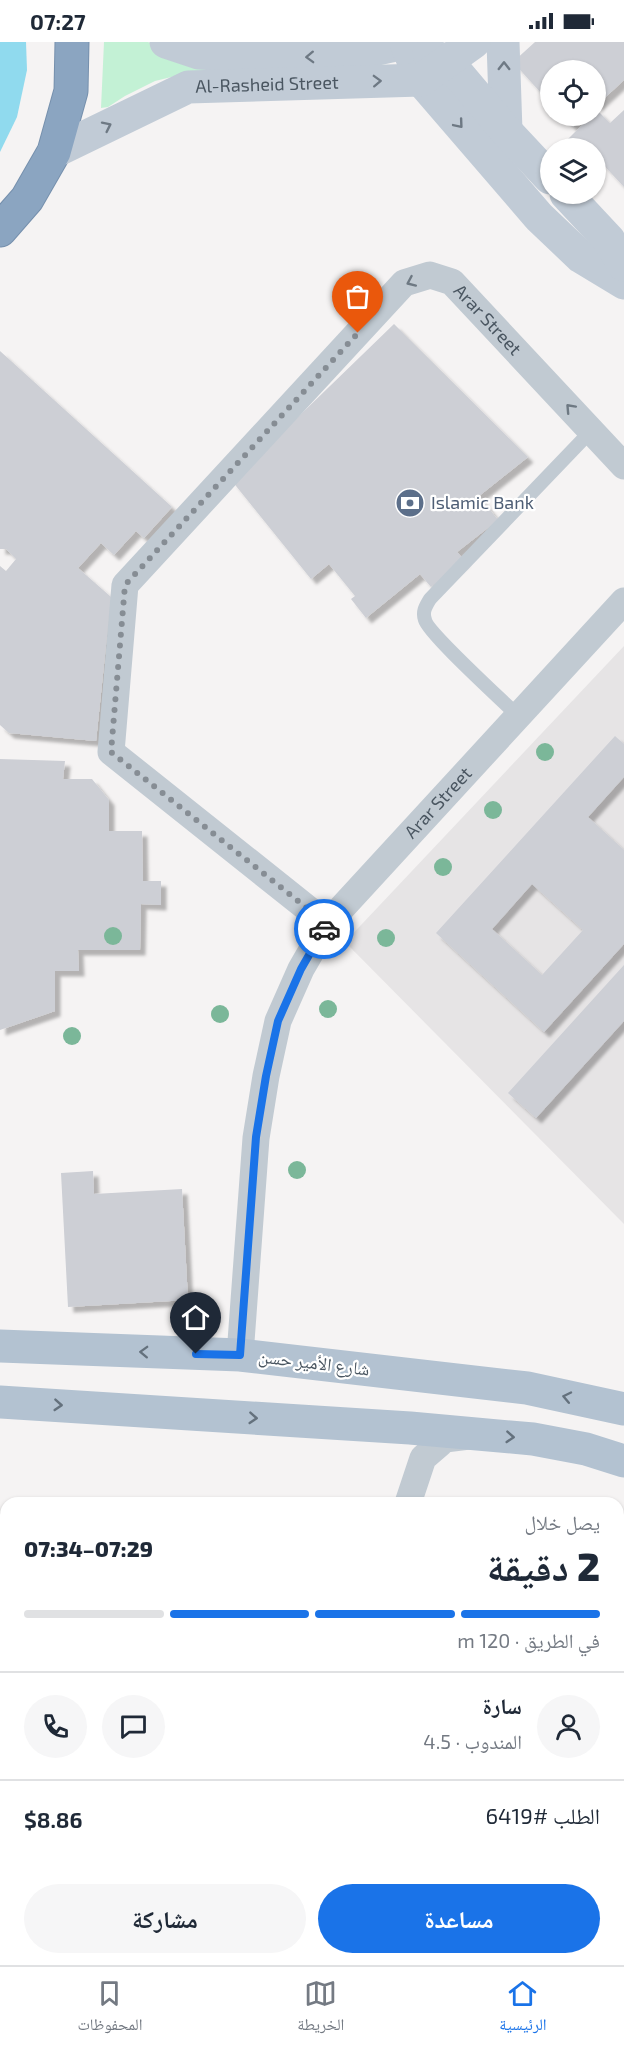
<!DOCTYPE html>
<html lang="ar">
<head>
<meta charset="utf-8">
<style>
	:root { --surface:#fff; --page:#f6f6f7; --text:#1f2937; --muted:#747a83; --line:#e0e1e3; --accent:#1a73e8 }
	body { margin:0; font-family:"Exo 2","Noto Naskh Arabic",sans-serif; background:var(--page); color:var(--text); direction:rtl; height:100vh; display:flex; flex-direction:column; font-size:22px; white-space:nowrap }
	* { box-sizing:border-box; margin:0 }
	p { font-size:20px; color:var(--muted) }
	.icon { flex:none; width:33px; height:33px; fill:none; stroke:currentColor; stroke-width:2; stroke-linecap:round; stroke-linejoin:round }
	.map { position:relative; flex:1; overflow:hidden; direction:ltr }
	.panel { position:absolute; left:0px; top:1455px; width:624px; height:468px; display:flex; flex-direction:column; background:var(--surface); border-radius:18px 18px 0 0; box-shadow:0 2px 4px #0004; direction:rtl }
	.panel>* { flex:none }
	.fabs { position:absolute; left:540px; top:18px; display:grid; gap:12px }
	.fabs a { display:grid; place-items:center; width:66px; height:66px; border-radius:50%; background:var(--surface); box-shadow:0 2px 4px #0004; font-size:30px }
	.pin { position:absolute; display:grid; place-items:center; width:51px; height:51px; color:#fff; margin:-62px -26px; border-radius:50% 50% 50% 0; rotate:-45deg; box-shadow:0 0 6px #0007 }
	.pin .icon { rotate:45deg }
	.courier { position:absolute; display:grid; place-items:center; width:60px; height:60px; margin:-30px; border:4px solid #1a73e8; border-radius:50%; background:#fff; color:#222; box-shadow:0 2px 8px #0007 }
	.summary em { font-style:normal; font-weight:800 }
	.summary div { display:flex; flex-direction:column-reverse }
	.summary { display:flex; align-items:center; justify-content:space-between; height:102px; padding:0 24px }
	h1 { font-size:39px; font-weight:800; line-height:45px }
	.bar { display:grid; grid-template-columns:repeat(4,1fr); gap:9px 6px; align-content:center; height:72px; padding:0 24px }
	.bar i { height:8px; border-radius:4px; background:var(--line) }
	.bar .current { background:var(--accent) }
	.bar p { grid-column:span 4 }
	.line { display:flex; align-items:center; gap:15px; padding:0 24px; border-top:2px solid var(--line) }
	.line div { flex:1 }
	.round { display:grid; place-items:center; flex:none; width:63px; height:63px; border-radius:32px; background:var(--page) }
	.button { display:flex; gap:12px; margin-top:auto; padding:12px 24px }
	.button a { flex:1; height:69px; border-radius:36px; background:var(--accent); color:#fff; font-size:24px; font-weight:800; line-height:69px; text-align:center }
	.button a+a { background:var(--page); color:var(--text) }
	.status { display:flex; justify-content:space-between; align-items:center; height:42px; padding:0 30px; background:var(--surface); direction:ltr }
	.status svg { height:16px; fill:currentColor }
	.menu { display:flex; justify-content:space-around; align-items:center; height:84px; border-top:2px solid var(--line); background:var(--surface); font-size:16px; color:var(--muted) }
	.menu a { display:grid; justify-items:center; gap:3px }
	.menu .current { color:var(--accent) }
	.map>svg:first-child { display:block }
	.education { fill:#e6e4e5 }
	.green { fill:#c3f1d5 }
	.water { fill:#90daee }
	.building { fill:#cdcfd5; fill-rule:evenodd; filter:url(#shadow) }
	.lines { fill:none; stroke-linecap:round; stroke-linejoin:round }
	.highway-casing { stroke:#7690ad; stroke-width:35 }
	.lane { stroke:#c1cad2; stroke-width:14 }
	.street { stroke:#c1cad2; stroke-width:27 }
	.secondary { stroke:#c1cbd6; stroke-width:33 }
	.primary { stroke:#b3c2d1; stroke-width:33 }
	.highway { stroke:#8ba5c1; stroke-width:33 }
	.tree { fill:#7bb799 }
	.oneway { stroke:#6e7984 }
	.oneway2 { stroke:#6e7983 }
	.oneway3 { stroke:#64717d }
	.done { stroke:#868d94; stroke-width:6; stroke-dasharray:0 10.8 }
	.route { stroke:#1a73e8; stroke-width:8 }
	.labels { text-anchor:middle; stroke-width:4.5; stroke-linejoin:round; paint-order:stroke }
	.street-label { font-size:18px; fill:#4a5661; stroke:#fff }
	.service-label { font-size:18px; fill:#4e5e75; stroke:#fff; text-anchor:start }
</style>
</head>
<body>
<div class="status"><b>07:27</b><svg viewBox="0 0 49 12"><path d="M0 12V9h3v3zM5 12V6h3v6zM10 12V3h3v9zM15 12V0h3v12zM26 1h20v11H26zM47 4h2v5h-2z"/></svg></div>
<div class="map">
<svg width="624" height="1923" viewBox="0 0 624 1923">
	<defs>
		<filter id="shadow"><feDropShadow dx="5.5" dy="5.5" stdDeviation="1.5" flood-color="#0004"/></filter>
	</defs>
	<rect width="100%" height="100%" fill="#f5f3f3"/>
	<path class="education" d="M 624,604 L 624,1182 L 345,900 Z"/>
	<path class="green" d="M 104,0 L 148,0 L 176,13 L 387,23 L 192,30 L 155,39 L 125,54 L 108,65 L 101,66 Z"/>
	<path class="water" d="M 0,0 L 26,0 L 27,28 L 17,75 L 0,110 Z"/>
	<path class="building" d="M 535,0 L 624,0 L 624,38 L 596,64 L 596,28 L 550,28 L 550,61 L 513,20 Z
		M 597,68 L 610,81 L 624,68 L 624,145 L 598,117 L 596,119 L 596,106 L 565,106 L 562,103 L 591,74 L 596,74 Z
		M 562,74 L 585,74 L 573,85 Z
		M 394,282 L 528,415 L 479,454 L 498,478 L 457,510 L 464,518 L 431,545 L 420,532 L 366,576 L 351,557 L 355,554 L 329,522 L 311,537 L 232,439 Z
		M 0,309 L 172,465 L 144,496 L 136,489 L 114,513 L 101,501 L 78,526 L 111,555 L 96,699 L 9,691 L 0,683 L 0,524 L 6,529 L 16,517 L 6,507 L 0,507 Z
		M 615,694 L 624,702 L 624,735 L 588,775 L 624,808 L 624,902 L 544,990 L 436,891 ZM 532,842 L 583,888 L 542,933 L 492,887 Z
		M 0,717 L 65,719 L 63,737 L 92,737 L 109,758 L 109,789 L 142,789 L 143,839 L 161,839 L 161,863 L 141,862 L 140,908 L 78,908 L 79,929 L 55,929 L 55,969 L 0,988 Z
		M 624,923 L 624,979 L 536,1076 L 508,1051 Z
		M 93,1129 L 94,1152 L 182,1147 L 188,1258 L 68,1265 L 61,1131 Z
		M 6,1786 L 6,1820 L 0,1820 L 0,1787 Z
		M 0,1910 L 6,1917 L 13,1923 L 0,1923 Z"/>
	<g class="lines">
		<g class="highway-casing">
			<path id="highway" d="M 0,188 L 27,157 L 54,110 L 71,49 L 72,0"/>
		</g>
		<path class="lane" d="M 518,674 C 503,659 428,591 425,578 C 422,569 426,564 430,557 L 591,389"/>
		<g class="street">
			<path id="s1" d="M 327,882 L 111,710 L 125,543 L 404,241 L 430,233 L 452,240 L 624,424"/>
			<path id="s2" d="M 240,1313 L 256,1096 L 266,1034 L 278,979 L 301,927 L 327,882 L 624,559"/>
			<path d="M 408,1461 L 423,1416 L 445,1397 L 469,1394"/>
		</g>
		<g class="secondary">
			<path d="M 166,0 L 199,11 L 285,16 L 349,13 L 409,0"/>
			<path d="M 503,0 L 506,89"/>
			<path d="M 406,1 L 421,38 L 539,175 L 581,215 L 624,241"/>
			<path d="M 429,12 L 448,20 L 506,89 L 550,136"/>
			<path id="s3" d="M 54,110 L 188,45 L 421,38 L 474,0"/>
			<path d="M 566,152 L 609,198 L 624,223"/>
		</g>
		<path class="primary" d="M 0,1304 L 240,1313 L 527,1346 L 624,1367
			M 0,1360 L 410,1386 L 533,1397 L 586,1407 L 624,1419"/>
		<use href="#highway" class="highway"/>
	</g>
	<g class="tree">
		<circle cx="545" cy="710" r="9"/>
		<circle cx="493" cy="768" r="9"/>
		<circle cx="443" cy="825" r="9"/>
		<circle cx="113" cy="894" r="9"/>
		<circle cx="386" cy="896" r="9"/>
		<circle cx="328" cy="967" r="9"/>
		<circle cx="220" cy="972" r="9"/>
		<circle cx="72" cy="994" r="9"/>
		<circle cx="297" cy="1128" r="9"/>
	</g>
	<defs><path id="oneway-chevron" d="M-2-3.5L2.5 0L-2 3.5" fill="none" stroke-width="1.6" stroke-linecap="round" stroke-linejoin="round" transform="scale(1.5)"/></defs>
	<g class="oneway">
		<use href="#oneway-chevron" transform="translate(310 15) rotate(178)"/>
		<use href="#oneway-chevron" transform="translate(504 24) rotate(-90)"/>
		<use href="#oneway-chevron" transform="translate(377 39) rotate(-2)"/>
		<use href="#oneway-chevron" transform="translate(459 82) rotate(50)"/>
		<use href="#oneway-chevron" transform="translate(107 84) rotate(-26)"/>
	</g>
	<g class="oneway2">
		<use href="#oneway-chevron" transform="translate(411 240) rotate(156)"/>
		<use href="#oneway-chevron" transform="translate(570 366) rotate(-133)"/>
	</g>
	<g class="oneway3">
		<use href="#oneway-chevron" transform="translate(144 1310) rotate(-178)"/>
		<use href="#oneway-chevron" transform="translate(567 1355) rotate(-168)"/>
		<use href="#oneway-chevron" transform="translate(58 1363) rotate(4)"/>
		<use href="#oneway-chevron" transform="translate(253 1376) rotate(4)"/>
		<use href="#oneway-chevron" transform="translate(510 1395) rotate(4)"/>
	</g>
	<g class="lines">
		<path class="done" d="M 324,887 L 327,882 L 111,710 L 125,543 L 358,291"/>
		<path class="route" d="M 196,1312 L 240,1313 L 256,1095 L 266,1034 L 278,979 L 301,927 L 324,887"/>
	</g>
	<defs>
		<g id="bank-disc" transform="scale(1.5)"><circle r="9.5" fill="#5c6f8a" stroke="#fff"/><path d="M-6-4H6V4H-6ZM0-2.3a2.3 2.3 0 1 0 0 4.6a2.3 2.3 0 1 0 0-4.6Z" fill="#fff"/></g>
	</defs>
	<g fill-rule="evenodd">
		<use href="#bank-disc" x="410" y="461"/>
	</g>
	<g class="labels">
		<g class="street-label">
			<text dy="6" stroke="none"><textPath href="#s3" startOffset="228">Al-Rasheid Street</textPath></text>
			<text dy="6" stroke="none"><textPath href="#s1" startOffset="957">Arar Street</textPath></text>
			<text dy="6" stroke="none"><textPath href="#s2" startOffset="610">Arar Street</textPath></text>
			<text transform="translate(314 1321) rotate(7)" y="6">شارع الأمير حسن</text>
		</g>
		<g class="service-label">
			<text x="431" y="467">Islamic Bank</text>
		</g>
	</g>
</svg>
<div class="fabs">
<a><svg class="icon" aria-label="locate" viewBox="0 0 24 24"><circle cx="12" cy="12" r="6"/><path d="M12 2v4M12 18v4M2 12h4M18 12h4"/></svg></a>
<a><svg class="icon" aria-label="layers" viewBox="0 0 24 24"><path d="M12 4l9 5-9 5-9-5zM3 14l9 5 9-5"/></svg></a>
</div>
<div class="pin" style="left:358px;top:291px;background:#ea580c"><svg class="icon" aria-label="bag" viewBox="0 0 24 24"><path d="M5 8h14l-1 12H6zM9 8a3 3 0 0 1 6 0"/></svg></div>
<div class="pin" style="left:196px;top:1312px;background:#1f2937"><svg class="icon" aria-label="home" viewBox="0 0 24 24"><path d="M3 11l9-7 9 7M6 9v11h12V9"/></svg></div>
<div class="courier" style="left:324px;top:887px"><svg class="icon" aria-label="car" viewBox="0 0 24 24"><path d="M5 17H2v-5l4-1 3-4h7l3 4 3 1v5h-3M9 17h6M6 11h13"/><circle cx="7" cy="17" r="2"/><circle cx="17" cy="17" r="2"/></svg></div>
<section class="panel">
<div class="summary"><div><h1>2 دقيقة</h1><p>يصل خلال</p></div><em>07:29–07:34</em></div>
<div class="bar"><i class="current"></i><i class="current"></i><i class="current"></i><i></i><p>في الطريق · 120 m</p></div>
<div class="line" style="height:108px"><a class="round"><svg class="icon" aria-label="person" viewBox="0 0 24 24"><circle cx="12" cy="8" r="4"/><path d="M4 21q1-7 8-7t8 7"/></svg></a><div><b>سارة</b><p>المندوب · 4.5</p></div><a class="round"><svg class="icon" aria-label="chat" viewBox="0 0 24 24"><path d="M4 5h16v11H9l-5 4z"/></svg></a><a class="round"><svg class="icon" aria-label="phone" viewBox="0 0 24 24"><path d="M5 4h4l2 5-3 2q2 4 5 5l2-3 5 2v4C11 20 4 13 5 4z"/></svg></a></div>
<div class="line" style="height:78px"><div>الطلب #6419</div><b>$8.86</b></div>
<div class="button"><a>مساعدة</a><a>مشاركة</a></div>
</section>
</div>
<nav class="menu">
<a class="current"><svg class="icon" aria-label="home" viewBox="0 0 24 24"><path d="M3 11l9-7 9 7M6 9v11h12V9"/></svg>الرئيسية</a>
<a><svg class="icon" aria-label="map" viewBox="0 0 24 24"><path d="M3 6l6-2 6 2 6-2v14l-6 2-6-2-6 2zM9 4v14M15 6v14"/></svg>الخريطة</a>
<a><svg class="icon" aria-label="saved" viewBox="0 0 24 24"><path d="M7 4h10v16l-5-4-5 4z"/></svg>المحفوظات</a>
</nav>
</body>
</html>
